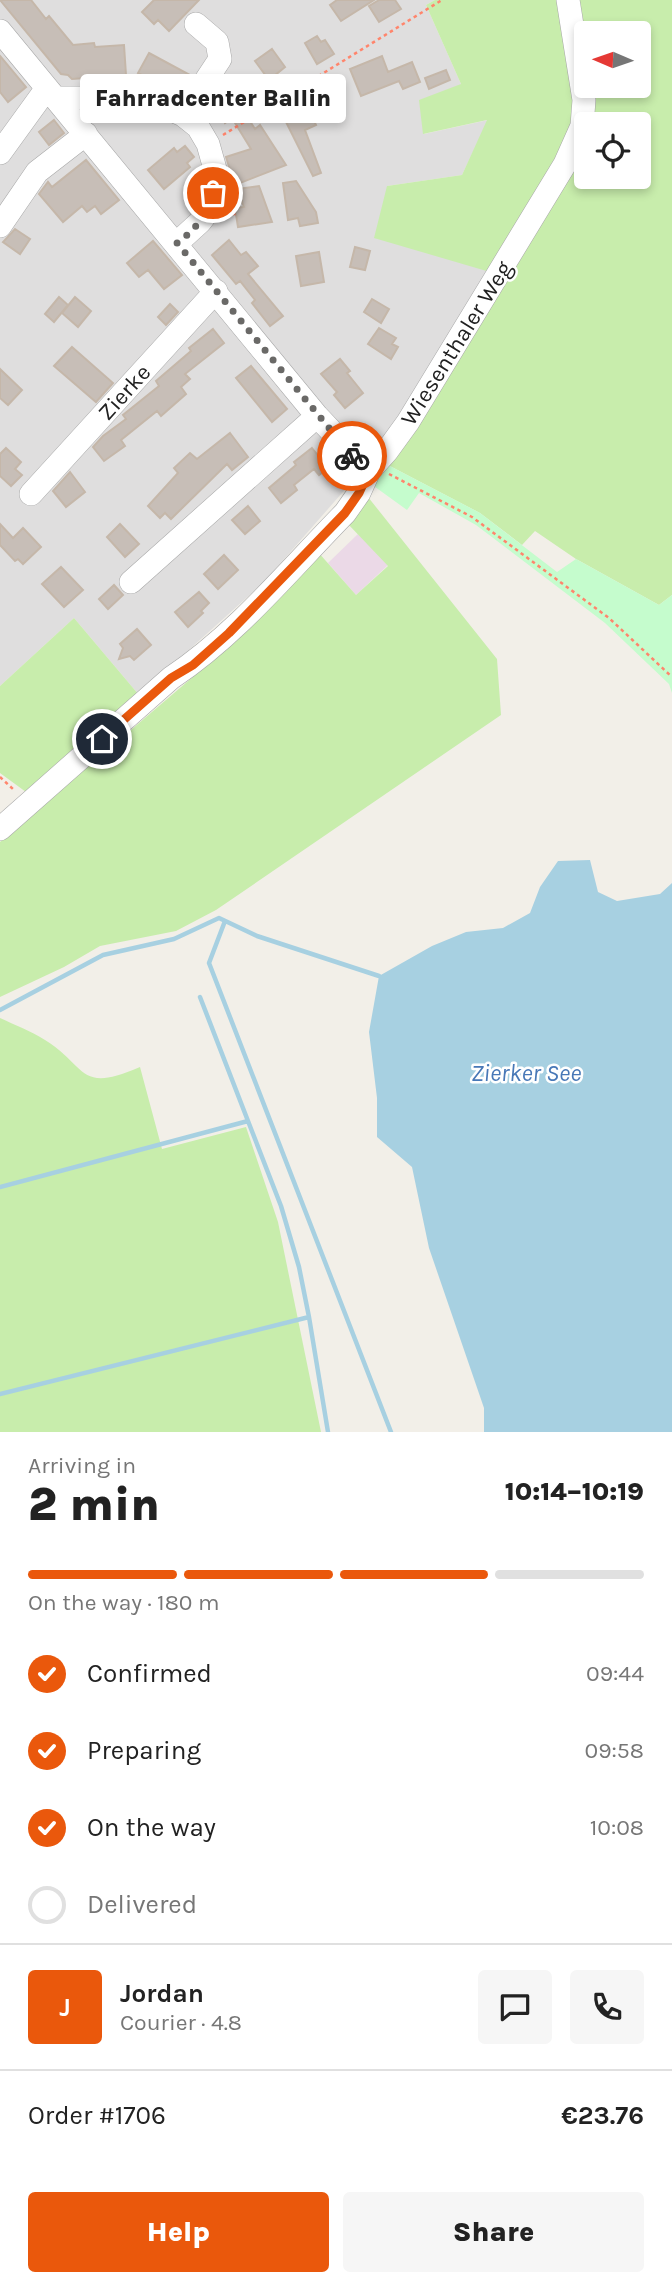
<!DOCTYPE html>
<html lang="en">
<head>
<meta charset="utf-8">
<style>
	:root { --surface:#fff; --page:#f6f6f6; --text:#222; --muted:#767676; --line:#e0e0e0; --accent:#ea580c }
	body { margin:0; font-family:Karla,sans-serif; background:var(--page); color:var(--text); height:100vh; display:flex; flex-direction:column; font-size:26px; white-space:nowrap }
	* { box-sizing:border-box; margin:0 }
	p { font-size:23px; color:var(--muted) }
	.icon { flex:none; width:38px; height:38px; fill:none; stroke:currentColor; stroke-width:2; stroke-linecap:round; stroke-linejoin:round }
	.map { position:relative; height:1432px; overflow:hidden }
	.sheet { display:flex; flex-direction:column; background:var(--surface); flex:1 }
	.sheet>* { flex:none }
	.needle { width:46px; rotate:272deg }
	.tools { position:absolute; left:574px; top:21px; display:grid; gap:14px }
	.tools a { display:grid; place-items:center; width:77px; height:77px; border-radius:7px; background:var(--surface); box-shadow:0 4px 10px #0003; font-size:35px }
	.pin { position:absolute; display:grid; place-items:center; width:60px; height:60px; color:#fff; margin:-30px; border:4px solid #fff; border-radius:50%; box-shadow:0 2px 7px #0007 }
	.courier { position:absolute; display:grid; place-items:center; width:70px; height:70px; margin:-35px; border:5px solid #ea580c; border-radius:50%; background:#fff; color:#222; box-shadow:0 2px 9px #0007 }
	.bubble { position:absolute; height:49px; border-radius:7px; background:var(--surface); box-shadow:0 4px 10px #0003; font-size:23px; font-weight:800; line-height:49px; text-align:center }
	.overview em { font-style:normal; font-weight:800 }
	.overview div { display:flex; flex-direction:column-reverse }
	.overview { display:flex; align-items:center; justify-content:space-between; height:119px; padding:0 28px }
	h1 { font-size:46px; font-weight:800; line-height:52px }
	.bar { display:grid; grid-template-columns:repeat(4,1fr); gap:10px 7px; align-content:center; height:84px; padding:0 28px }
	.bar i { height:9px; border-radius:5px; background:var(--line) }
	.bar .current { background:var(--accent) }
	.bar p { grid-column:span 4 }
	.line { display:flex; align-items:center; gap:18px; padding:0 28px; border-top:2px solid var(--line) }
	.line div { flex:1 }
	.round { display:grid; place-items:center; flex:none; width:74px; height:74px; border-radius:7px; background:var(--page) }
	ol { padding:0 28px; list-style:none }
	li { display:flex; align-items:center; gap:21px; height:77px }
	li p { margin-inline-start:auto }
	li .icon { padding:7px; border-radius:50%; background:var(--accent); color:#fff; stroke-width:4 }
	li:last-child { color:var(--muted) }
	li i { width:38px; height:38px; border:4px solid var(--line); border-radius:50% }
	.primary-button { display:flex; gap:14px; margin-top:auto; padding:14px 28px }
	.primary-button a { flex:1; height:80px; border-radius:7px; background:var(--accent); color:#fff; font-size:28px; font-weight:800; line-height:80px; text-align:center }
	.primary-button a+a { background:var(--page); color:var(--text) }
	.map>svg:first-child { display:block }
	.residential { fill:#dfdede }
	.industrial { fill:#ebd9e7 }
	.grass { fill:#c8edac }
	.park { fill:#c5fccd }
	.water { fill:#a7d0e1 }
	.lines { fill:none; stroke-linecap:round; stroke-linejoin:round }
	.stream { stroke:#a7d0e1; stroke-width:4.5 }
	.building { fill:#c7beb7; stroke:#c5b7a9; stroke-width:2 }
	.minor-casing { stroke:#a8a8a8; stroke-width:24 }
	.path { stroke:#ff856c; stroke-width:2.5; stroke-dasharray:3.5 3.5; stroke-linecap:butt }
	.minor { stroke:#fff; stroke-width:23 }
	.done { stroke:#6a6967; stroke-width:7; stroke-dasharray:0 12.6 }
	.route { stroke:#ea580c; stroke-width:9 }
	.labels { text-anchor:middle; stroke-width:5; stroke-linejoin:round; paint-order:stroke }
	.street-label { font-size:23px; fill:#212121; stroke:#fff }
	.water-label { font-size:24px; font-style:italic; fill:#4878b7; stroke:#fff }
</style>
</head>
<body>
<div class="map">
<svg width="672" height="1432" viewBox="0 0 672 1432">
	<rect width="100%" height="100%" fill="#f2efe8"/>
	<path class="residential" d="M 0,0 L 435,0 L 426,5 L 461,84 L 424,134 L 488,120 L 462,175 L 387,186 L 490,272 L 415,403 L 349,485 L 264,582 L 139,695 L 74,618 L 0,686 Z"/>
	<path class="industrial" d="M 358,534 L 388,565 L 356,595 L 328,563 Z"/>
	<path class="grass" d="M 435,0 L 560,0 L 576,117 L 558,160 L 490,272 L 374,238 L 387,186 L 462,175 L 487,120 L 423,134 L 419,100 L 461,84 L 426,5 Z
		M 572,0 L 672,0 L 672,595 L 659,605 L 576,559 L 535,531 L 522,545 L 480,513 L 386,464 L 586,133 L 586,177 L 639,177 L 639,124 L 588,124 L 589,86 L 639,86 L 639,33 L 586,33 L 586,70 Z
		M 368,497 L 497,659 L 501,715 L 216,910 L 176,931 L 100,946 L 64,967 L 0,997 L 0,842 L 215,658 L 318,552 L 356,595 L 388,566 L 348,524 Z
		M 74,618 L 139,695 L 26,792 L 0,773 L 0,686 Z
		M 0,1018 C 15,1025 31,1031 45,1040 C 88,1067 78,1094 140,1067 L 162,1149 L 246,1127 L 278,1222 L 321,1432 L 0,1432 Z"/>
	<path class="park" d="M 386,464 L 480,513 L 557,572 L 576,559 L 659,605 L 672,595 L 672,693 L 669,684 L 605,623 L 476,525 L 419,493 L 407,510 L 371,484 Z"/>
	<path class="water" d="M 590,860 L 598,892 L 617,901 L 660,894 L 672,883 L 672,1432 L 484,1432 L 484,1408 L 429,1248 L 412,1167 L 377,1137 L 377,1098 L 369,1032 L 379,976 L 432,946 L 466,932 L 503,928 L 530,913 L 540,887 L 558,861 Z"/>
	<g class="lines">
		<path class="stream" d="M 225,921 L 209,963 L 391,1432
			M 200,997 L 248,1121
			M 0,1010 L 103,955 L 174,939 L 219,918 L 257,936 L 379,976
			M 0,1187 L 248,1121 L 281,1206 L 299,1267 L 309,1317
			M 0,1394 L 309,1317 L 328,1432"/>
	</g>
	<path class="building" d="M 0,0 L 31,0 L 46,19 L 49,16 L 73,45 L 94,43 L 95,47 L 124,45 L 126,75 L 72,79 L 68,75 L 61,74 Z
		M 154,0 L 199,0 L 169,31 L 158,20 L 154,24 L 142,12 Z
		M 337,0 L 374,0 L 341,21 L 330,5 Z
		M 379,0 L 395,0 L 401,9 L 379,22 L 369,6 Z
		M 317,36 L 321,42 L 325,40 L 334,54 L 317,64 L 305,43 Z
		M 272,49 L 285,67 L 269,80 L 255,61 Z
		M 149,53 L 192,76 L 179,95 L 138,73 Z
		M 0,56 L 26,87 L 8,102 L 0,92 Z
		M 382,56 L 388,72 L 412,62 L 420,82 L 403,89 L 399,81 L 361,96 L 350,69 Z
		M 446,70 L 450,80 L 429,89 L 425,78 Z
		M 233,81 L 245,99 L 239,104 L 255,129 L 260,125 L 286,165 L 235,185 L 226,157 L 251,149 L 232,118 L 225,123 L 210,100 L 213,95 Z
		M 307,106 L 316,125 L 305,130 L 321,173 L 313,176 L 284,118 Z
		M 54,120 L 64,133 L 49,145 L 39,132 Z
		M 185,146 L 194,157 L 187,163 L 190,167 L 164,189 L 148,170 L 174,148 L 177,152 Z
		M 86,160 L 119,200 L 101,214 L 95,206 L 87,212 L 82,206 L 63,222 L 39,194 L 48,182 L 52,187 Z
		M 296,181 L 316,212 L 318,223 L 300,226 L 298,218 L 288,220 L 283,183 Z
		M 259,186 L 272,222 L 238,227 L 235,208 L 244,207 L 237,189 Z
		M 15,229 L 30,239 L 20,254 L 3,242 Z
		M 229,240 L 241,255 L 246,252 L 258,266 L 248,274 L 283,316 L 270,326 L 252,303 L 255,300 L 240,281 L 236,284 L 212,255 Z
		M 153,241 L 182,275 L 164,289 L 148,270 L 139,277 L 127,263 Z
		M 355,247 L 370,251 L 365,270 L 350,267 Z
		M 319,252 L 324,282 L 301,286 L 296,256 Z
		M 59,297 L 68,305 L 54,322 L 45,314 Z
		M 75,297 L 91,311 L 78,327 L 62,313 Z
		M 372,299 L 389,309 L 381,323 L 364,312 Z
		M 170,304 L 178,312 L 166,325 L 158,317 Z
		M 379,328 L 396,338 L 392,344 L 398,347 L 391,359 L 368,344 Z
		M 213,329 L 224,343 L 185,374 L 190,379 L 181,387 L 186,394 L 161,416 L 157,411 L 121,440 L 125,446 L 104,461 L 93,447 L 103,436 L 126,419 L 123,415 L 159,386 L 156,381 L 191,351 L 189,348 Z
		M 72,347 L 113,383 L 96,402 L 54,366 Z
		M 340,359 L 350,371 L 347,373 L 363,393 L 345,408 L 334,395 L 337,392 L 321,374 Z
		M 251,366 L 287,409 L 272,422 L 236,378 Z
		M 0,369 L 22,390 L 8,405 L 0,398 Z
		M 230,433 L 248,457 L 232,470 L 227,464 L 171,519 L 165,513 L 160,518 L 148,506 L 178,473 L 174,468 L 190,453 L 197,459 Z
		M 6,448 L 21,462 L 15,469 L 22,475 L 11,486 L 0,476 L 0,454 Z
		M 312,448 L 328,468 L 319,475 L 314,469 L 294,485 L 297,490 L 281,503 L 269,488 L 296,465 L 294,462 Z
		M 70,472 L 85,492 L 66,507 L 53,491 Z
		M 248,506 L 260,521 L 245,534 L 232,520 Z
		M 0,524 L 13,538 L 23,528 L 41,547 L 23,564 L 18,559 L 15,561 L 0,545 Z
		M 120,524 L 139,544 L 125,557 L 107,537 Z
		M 224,555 L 238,570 L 218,589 L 204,574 Z
		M 61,567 L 83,590 L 64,607 L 42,584 Z
		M 114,585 L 123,595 L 108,609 L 99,599 Z
		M 199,592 L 209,603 L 201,611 L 203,613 L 188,627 L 175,612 Z
		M 137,629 L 151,645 L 134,660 L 130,656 L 119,659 L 123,648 L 120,644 Z"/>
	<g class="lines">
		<g class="minor-casing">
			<path id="minor" d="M 0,31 L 317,416 L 369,471
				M 56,98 L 144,98 L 183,115 L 198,127 L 208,144 L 215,169 L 213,193 L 207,213 L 200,222 L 177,243
				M 183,115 L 220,59 L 217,42 L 196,24
				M 0,153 L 47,88
				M 0,226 L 37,172 L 86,134
				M 31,494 L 216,291
				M 131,582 L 317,416
				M 0,829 L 171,678 C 237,634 289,570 345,513 L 359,493 L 369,471 L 387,451 L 408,422 L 565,164 L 582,126 L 584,100 L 568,0"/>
		</g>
		<path class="path" d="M 223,135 L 442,0
			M 225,214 L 236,214
			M 389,474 L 472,517 L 609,618 L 672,677
			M 0,777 L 14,790"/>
		<use href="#minor" class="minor"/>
	</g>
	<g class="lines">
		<path class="done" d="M 213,193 C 206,216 196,229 177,243 L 352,456"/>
		<path class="route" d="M 102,739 L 171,678 L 193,665 L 229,633 L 345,513 L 359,493 L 369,471 L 352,456"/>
	</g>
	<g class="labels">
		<g class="street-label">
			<text transform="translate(456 343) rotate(-58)" y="8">Wiesenthaler Weg</text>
			<text transform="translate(124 392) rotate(-48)" y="8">Zierke</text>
		</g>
		<g class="water-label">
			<text x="526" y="1081">Zierker See</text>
		</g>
	</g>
</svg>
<div class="tools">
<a><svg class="needle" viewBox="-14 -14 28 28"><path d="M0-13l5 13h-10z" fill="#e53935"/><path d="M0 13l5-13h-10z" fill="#767676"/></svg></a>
<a><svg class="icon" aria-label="locate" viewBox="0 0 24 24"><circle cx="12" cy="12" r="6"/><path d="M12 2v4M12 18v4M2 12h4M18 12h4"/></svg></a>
</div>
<div class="pin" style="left:213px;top:193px;background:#ea580c"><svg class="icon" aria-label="bag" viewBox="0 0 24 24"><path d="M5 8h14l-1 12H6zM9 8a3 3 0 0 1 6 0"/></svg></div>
<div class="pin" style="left:102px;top:739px;background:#1f2937"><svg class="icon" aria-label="home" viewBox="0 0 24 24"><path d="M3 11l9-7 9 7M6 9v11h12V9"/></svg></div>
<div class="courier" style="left:352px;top:456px"><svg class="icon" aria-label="bike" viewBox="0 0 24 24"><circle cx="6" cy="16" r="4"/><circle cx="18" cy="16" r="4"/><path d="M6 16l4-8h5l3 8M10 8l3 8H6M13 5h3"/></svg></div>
<div class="bubble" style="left:80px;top:74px;width:266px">Fahrradcenter Ballin</div>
</div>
<section class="sheet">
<div class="overview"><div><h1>2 min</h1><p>Arriving in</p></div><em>10:14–10:19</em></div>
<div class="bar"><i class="current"></i><i class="current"></i><i class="current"></i><i></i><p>On the way · 180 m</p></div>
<ol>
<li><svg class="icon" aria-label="check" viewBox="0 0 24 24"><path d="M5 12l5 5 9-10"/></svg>Confirmed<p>09:44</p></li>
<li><svg class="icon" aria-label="check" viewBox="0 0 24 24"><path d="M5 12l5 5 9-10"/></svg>Preparing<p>09:58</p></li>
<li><svg class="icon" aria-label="check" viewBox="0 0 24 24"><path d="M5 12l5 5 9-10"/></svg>On the way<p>10:08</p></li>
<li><i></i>Delivered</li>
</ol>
<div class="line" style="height:126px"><b class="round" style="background:var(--accent);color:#fff">J</b><div><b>Jordan</b><p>Courier · 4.8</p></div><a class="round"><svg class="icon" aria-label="chat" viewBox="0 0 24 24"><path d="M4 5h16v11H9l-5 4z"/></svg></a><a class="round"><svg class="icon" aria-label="phone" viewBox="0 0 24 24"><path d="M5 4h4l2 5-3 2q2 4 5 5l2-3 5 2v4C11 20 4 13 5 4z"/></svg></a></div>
<div class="line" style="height:91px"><div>Order #1706</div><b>€23.76</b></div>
<div class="primary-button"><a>Help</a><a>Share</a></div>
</section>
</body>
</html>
